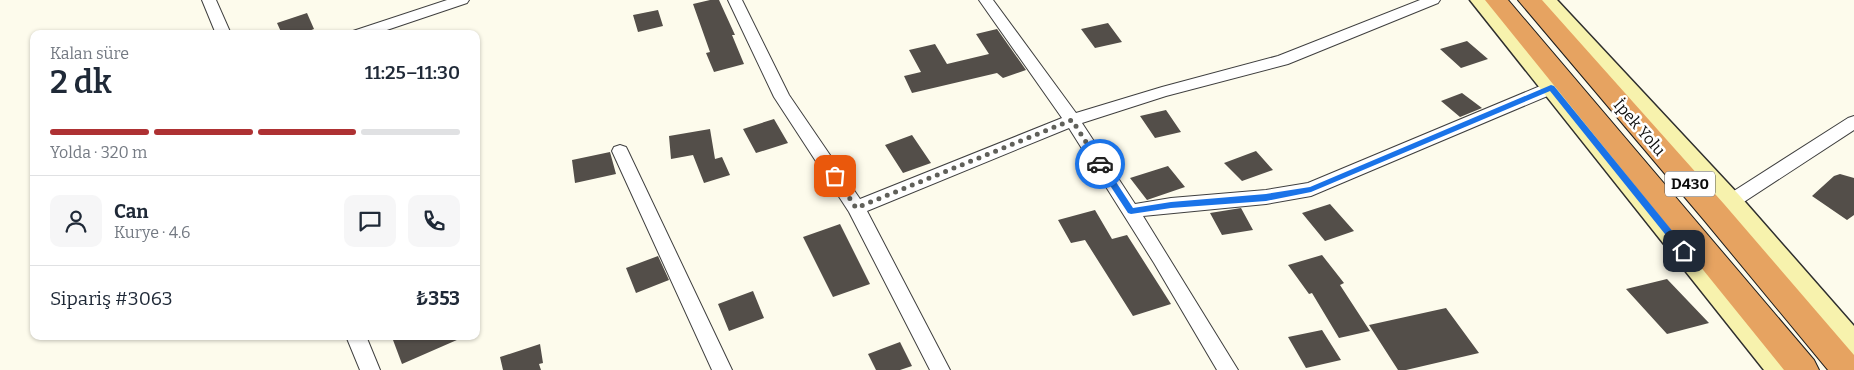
<!DOCTYPE html>
<html lang="tr">
<head>
<meta charset="utf-8">
<style>
	:root { --surface:#fff; --page:#f6f6f7; --text:#1f2937; --muted:#747a83; --line:#e0e1e3; --accent:#ae3133 }
	body { margin:0; font-family:Bitter,serif; background:var(--page); color:var(--text); height:100vh; display:flex; flex-direction:column; font-size:19px; white-space:nowrap }
	* { box-sizing:border-box; margin:0 }
	p { font-size:16px; color:var(--muted) }
	.icon { flex:none; width:28px; height:28px; fill:none; stroke:currentColor; stroke-width:2; stroke-linecap:round; stroke-linejoin:round }
	.map { position:relative; flex:1; overflow:hidden }
	.details { position:absolute; left:30px; top:30px; width:450px; height:310px; display:flex; flex-direction:column; background:var(--surface); border-radius:10px; box-shadow:0 1px 4px #0004 }
	.details>* { flex:none }
	.pin { position:absolute; display:grid; place-items:center; width:42px; height:42px; color:#fff; margin:-21px; border-radius:10px; box-shadow:0 2px 8px #0006 }
	.courier { position:absolute; display:grid; place-items:center; width:50px; height:50px; margin:-25px; border:4px solid #1a73e8; border-radius:50%; background:#fff; color:#222; box-shadow:0 1px 6px #0007 }
	.headline em { font-style:normal; font-weight:600 }
	.headline div { display:flex; flex-direction:column-reverse }
	.headline { display:flex; align-items:center; justify-content:space-between; height:85px; padding:0 20px }
	h1 { font-size:32px; font-weight:600; line-height:38px }
	.bar { display:grid; grid-template-columns:repeat(4,1fr); gap:8px 5px; align-content:center; height:60px; padding:0 20px }
	.bar i { height:6px; border-radius:4px; background:var(--line) }
	.bar .on { background:var(--accent) }
	.bar p { grid-column:span 4 }
	.line { display:flex; align-items:center; gap:12px; padding:0 20px; border-top:1px solid var(--line) }
	.line div { flex:1 }
	.round { display:grid; place-items:center; flex:none; width:52px; height:52px; border-radius:10px; background:var(--page) }
	.map>svg:first-child { display:block }
	.building { fill:#534e49 }
	.lines { fill:none; stroke-linecap:round; stroke-linejoin:round }
	.street-casing { stroke:#3f3f3f; stroke-width:2 }
	.secondary-casing { stroke:#2e2e2e; stroke-width:3 }
	.highway-casing { stroke:#1d1d1d; stroke-width:2 }
	.street { fill:#fff; fill-rule:evenodd }
	.secondary { fill:#f7f2ad; fill-rule:evenodd }
	.highway { fill:#e6a361; fill-rule:evenodd }
	.route { fill:#1a73e8 }
	.done { stroke:#60605a; stroke-width:5; stroke-dasharray:0 9 }
	.labels { text-anchor:middle; stroke-width:5; stroke-linejoin:round; paint-order:stroke }
	.shield { fill:#fff; stroke:#555; stroke-width:1 }
	.shield-label { font-size:15px; font-weight:bold; fill:#0c0c0c }
	.street-label { font-size:16px; fill:#0c0c0c; stroke:#fff }
</style>
</head>
<body>
<div class="map">
<svg width="1854" height="370" viewBox="0 0 1854 370">
	<rect width="100%" height="100%" fill="#fdfbec"/>
	<path class="building" d="M 710,0 L 719,0 L 735,35 L 732,35 L 744,64 L 714,72 L 706,53 L 710,52 L 693,4 Z
		M 658,10 L 663,26 L 638,32 L 633,15 Z
		M 307,13 L 314,29 L 301,34 L 282,34 L 277,23 Z
		M 1108,23 L 1122,42 L 1095,48 L 1081,29 Z
		M 997,29 L 1026,70 L 1003,78 L 997,73 L 912,93 L 904,76 L 921,72 L 909,50 L 935,44 L 947,64 L 989,54 L 976,34 Z
		M 1467,41 L 1488,59 L 1461,68 L 1440,49 Z
		M 1462,93 L 1482,108 L 1460,117 L 1441,101 Z
		M 1166,110 L 1181,132 L 1155,138 L 1140,116 Z
		M 774,119 L 788,143 L 756,153 L 743,129 Z
		M 710,129 L 715,159 L 722,157 L 730,175 L 704,183 L 693,155 L 671,159 L 669,136 Z
		M 912,135 L 931,163 L 903,173 L 885,145 Z
		M 1256,151 L 1273,170 L 1242,181 L 1224,163 Z
		M 610,152 L 616,174 L 575,183 L 572,160 Z
		M 1168,166 L 1185,187 L 1147,200 L 1130,178 Z
		M 1840,174 L 1854,178 L 1854,215 L 1847,220 L 1812,196 L 1834,176 Z
		M 1330,204 L 1354,231 L 1325,241 L 1302,213 Z
		M 1241,208 L 1253,230 L 1222,235 L 1210,213 Z
		M 1095,210 L 1112,239 L 1127,235 L 1171,304 L 1133,316 L 1085,240 L 1071,243 L 1058,220 Z
		M 840,224 L 870,284 L 833,297 L 803,237 Z
		M 1322,255 L 1344,283 L 1340,285 L 1370,331 L 1339,338 L 1312,293 L 1309,294 L 1288,265 Z
		M 658,256 L 669,280 L 636,293 L 626,268 Z
		M 1667,279 L 1709,323 L 1667,334 L 1626,289 Z
		M 753,291 L 764,318 L 729,331 L 718,304 Z
		M 1446,308 L 1479,353 L 1406,370 L 1398,370 L 1369,325 Z
		M 1322,330 L 1341,360 L 1306,368 L 1288,337 Z
		M 400,336 L 466,336 L 402,364 L 393,340 Z
		M 900,342 L 912,366 L 900,370 L 876,370 L 868,354 Z
		M 540,344 L 543,363 L 539,364 L 541,370 L 503,370 L 500,357 Z"/>
	<g class="lines">
		<g class="street-casing">
			<path id="street" d="M 202,0 L 216,0 L 231,34 L 216,34 Z
				M 447,0 L 469,0 L 467,3 L 375,34 L 351,34 L 353,31 Z
				M 728,0 L 742,0 L 789,95 L 860,199 L 1062,118 L 979,0 L 993,0 L 1076,113 L 1162,87 L 1278,56 L 1420,0 L 1440,0 L 1438,3 L 1288,64 L 1166,96 L 1082,123 L 1135,204 L 1171,198 L 1266,190 L 1308,183 L 1545,84 L 1551,83 L 1557,84 L 1559,88 L 1557,92 L 1311,196 L 1266,204 L 1143,216 L 1238,370 L 1217,370 L 1154,263 L 1069,128 L 867,211 L 950,370 L 930,370 L 849,212 L 774,97 Z
				M 1854,116 L 1854,130 L 1727,213 L 1721,215 L 1715,213 L 1712,208 L 1715,203 L 1848,118 Z
				M 620,145 L 626,147 L 628,151 L 732,370 L 712,370 L 612,151 L 614,147 Z
				M 346,336 L 366,336 L 380,370 L 360,370 Z"/>
		</g>
		<g class="secondary-casing">
			<path id="secondary" d="M 1470,0 L 1491,0 L 1791,361 L 1796,370 L 1764,370 Z
				M 1535,0 L 1557,0 L 1739,195 L 1854,326 L 1854,358 L 1844,355 L 1721,209 Z"/>
		</g>
		<g class="highway-casing">
			<path id="highway" d="M 1485,0 L 1508,0 L 1814,360 L 1819,370 L 1784,370 Z
				M 1518,0 L 1542,0 L 1724,204 L 1854,355 L 1854,370 L 1828,370 L 1704,220 Z"/>
		</g>
		<use href="#street" class="street"/>
		<use href="#secondary" class="secondary"/>
		<use href="#highway" class="highway"/>
	</g>
	<path class="route" d="M 1551,85 L 1554,86 L 1687,249 L 1687,254 L 1681,254 L 1550,91 L 1311,192 L 1266,201 L 1171,208 L 1131,214 L 1128,213 L 1096,164 L 1097,162 L 1103,162 L 1133,208 L 1171,202 L 1266,194 L 1310,187 Z"/>
	<g class="lines">
		<path class="done" d="M 835,176 L 856,208 L 1072,120 L 1100,164"/>
	</g>
	<g class="labels">
		<rect class="shield" x="1665" y="171.5" width="50" height="25" rx="4"/>
		<g class="shield-label">
			<text x="1690" y="189">D430</text>
		</g>
		<g class="street-label">
			<text transform="translate(1640 127) rotate(49)" y="6">İpek Yolu</text>
		</g>
	</g>
</svg>
<div class="pin" style="left:835px;top:176px;background:#ea580c"><svg class="icon" aria-label="bag" viewBox="0 0 24 24"><path d="M5 8h14l-1 12H6zM9 8a3 3 0 0 1 6 0"/></svg></div>
<div class="pin" style="left:1684px;top:251px;background:#1f2937"><svg class="icon" aria-label="home" viewBox="0 0 24 24"><path d="M3 11l9-7 9 7M6 9v11h12V9"/></svg></div>
<div class="courier" style="left:1100px;top:164px"><svg class="icon" aria-label="car" viewBox="0 0 24 24"><path d="M5 17H2v-5l4-1 3-4h7l3 4 3 1v5h-3M9 17h6M6 11h13"/><circle cx="7" cy="17" r="2"/><circle cx="17" cy="17" r="2"/></svg></div>
<section class="details">
<div class="headline"><div><h1>2 dk</h1><p>Kalan süre</p></div><em>11:25–11:30</em></div>
<div class="bar"><i class="on"></i><i class="on"></i><i class="on"></i><i></i><p>Yolda · 320 m</p></div>
<div class="line" style="height:90px"><a class="round"><svg class="icon" aria-label="person" viewBox="0 0 24 24"><circle cx="12" cy="8" r="4"/><path d="M4 21q1-7 8-7t8 7"/></svg></a><div><b>Can</b><p>Kurye · 4.6</p></div><a class="round"><svg class="icon" aria-label="chat" viewBox="0 0 24 24"><path d="M4 5h16v11H9l-5 4z"/></svg></a><a class="round"><svg class="icon" aria-label="phone" viewBox="0 0 24 24"><path d="M5 4h4l2 5-3 2q2 4 5 5l2-3 5 2v4C11 20 4 13 5 4z"/></svg></a></div>
<div class="line" style="height:65px"><div>Sipariş #3063</div><b>₺353</b></div>
</section>
</div>
</body>
</html>
